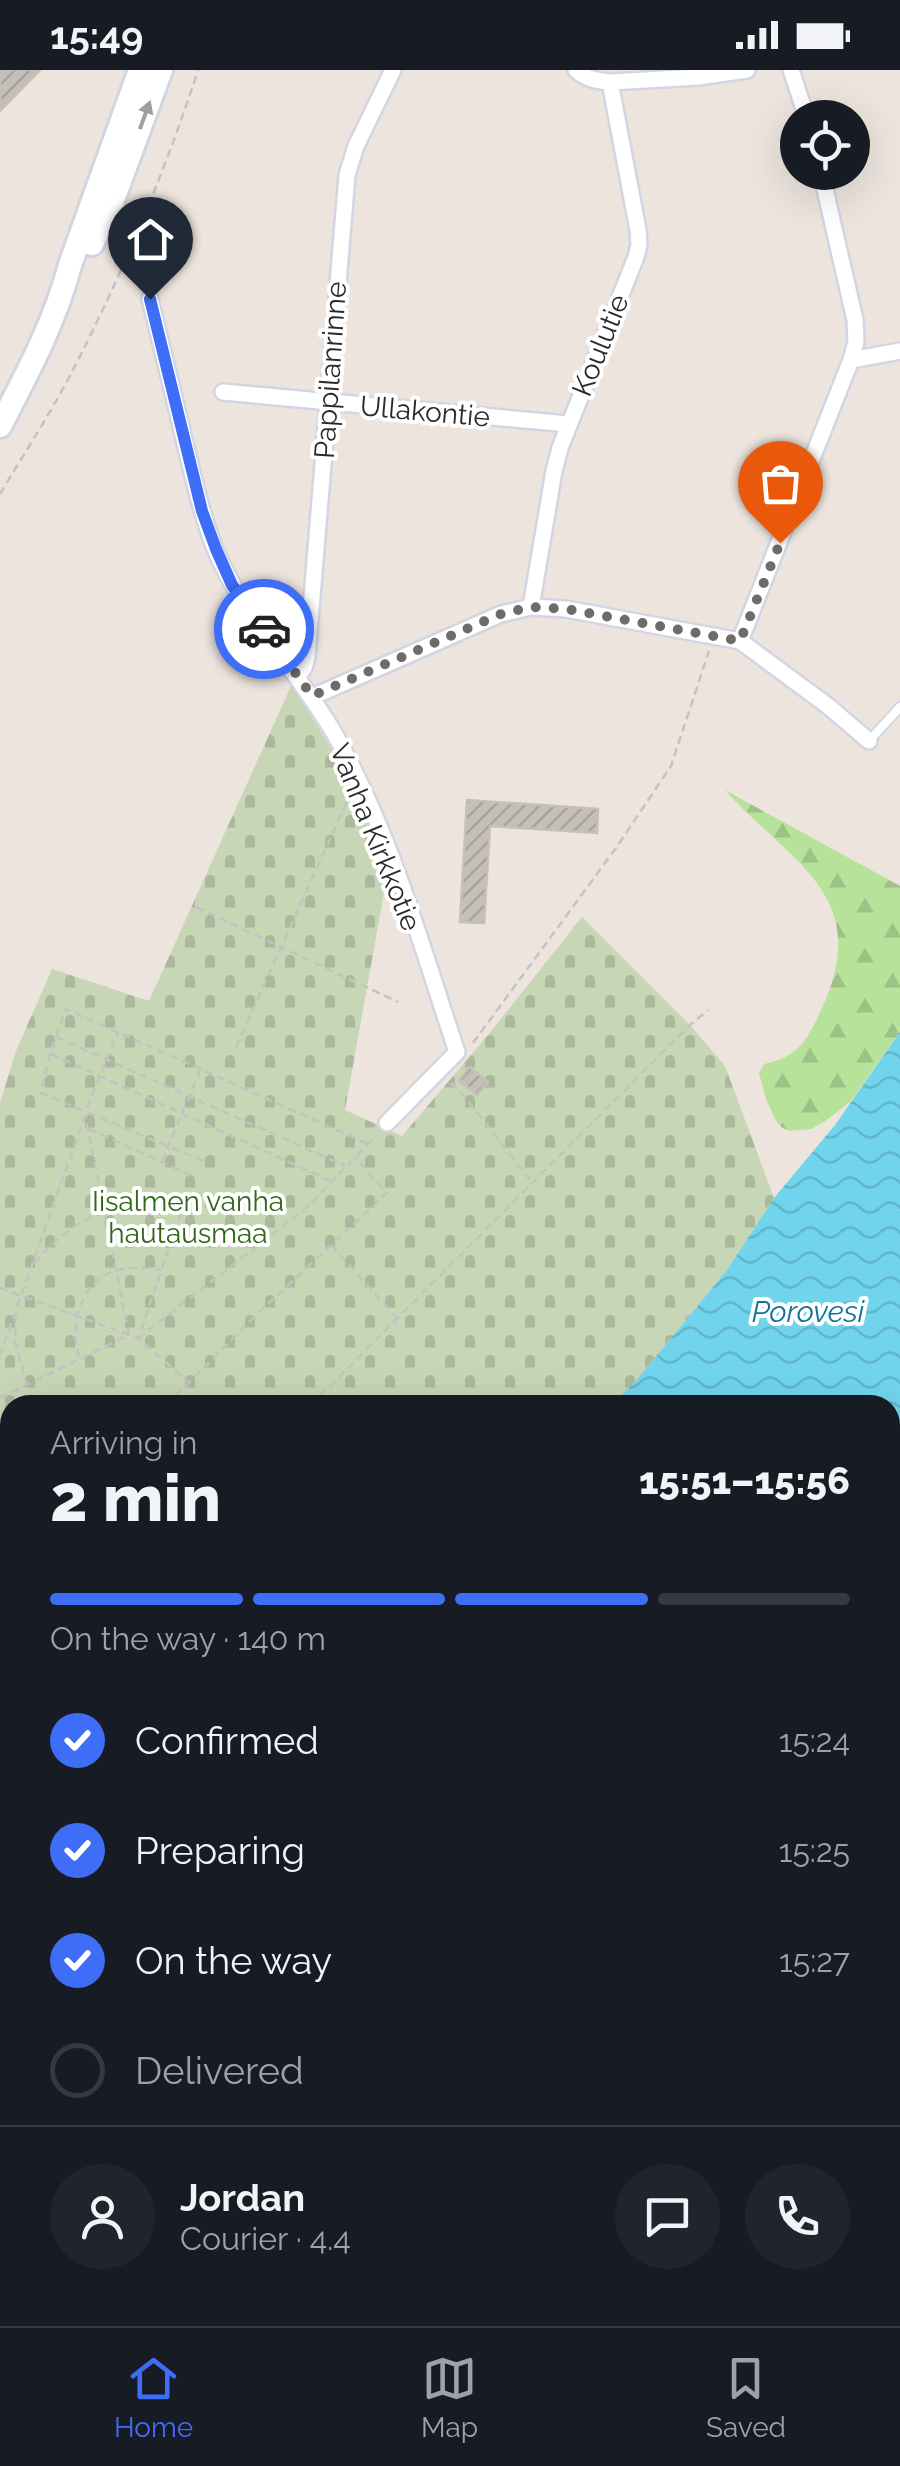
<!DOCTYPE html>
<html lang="en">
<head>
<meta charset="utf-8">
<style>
	:root { --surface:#171b24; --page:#20242c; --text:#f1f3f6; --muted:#9ea1a6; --line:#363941; --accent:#3e6df8 }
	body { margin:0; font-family:Raleway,sans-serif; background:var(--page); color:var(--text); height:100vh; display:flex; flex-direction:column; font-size:38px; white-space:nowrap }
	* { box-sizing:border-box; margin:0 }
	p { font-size:32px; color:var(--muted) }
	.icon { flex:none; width:55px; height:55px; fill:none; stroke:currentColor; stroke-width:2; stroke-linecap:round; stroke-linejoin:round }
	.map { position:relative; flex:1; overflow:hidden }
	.drawer { position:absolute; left:0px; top:1325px; width:900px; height:932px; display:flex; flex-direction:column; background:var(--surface); border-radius:30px 30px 0 0; box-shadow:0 10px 40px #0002 }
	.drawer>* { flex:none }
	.tools { position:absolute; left:780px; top:30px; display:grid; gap:20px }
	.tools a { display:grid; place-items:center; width:90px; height:90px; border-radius:50%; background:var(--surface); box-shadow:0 10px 40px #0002; font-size:50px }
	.pin { position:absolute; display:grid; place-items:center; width:85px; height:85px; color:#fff; margin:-102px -42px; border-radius:50% 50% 50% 0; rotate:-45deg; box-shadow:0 0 10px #0007 }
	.pin .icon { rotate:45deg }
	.courier { position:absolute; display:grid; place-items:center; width:100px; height:100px; margin:-50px; border:8px solid #3e6df8; border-radius:50%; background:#fff; color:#222; box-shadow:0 2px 12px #0007 }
	.overview em { font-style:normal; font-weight:800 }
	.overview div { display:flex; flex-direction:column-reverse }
	.overview { display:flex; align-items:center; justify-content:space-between; height:170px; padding:0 50px }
	h1 { font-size:65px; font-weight:800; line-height:75px }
	.bar { display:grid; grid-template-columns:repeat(4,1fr); gap:15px 10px; align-content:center; height:120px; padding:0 50px }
	.bar i { height:12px; border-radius:8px; background:var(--line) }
	.bar .current { background:var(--accent) }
	.bar p { grid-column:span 4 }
	.line { display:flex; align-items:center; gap:25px; padding:0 50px; border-top:2px solid var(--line) }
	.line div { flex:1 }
	.round { display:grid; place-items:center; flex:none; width:105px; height:105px; border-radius:52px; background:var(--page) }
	ol { padding:0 50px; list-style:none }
	li { display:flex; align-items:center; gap:30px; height:110px }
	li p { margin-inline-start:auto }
	li .icon { padding:10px; border-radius:50%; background:var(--accent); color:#fff; stroke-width:4 }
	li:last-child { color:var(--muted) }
	li i { width:55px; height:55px; border:5px solid var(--line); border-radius:50% }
	.status { display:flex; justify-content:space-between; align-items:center; height:70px; padding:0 50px; background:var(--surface); direction:ltr }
	.status svg { height:28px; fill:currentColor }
	.tab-bar { display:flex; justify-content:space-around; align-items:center; height:140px; border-top:2px solid var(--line); background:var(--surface); font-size:28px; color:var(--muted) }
	.tab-bar a { display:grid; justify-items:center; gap:5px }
	.tab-bar .current { color:var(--accent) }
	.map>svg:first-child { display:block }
	.forest { fill:url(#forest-firs) }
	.cemetery { fill:url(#cemetery-stones) }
	.water { fill:url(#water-waves) }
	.building { fill:url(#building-hatch); stroke:#c8c0b6; stroke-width:2.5 }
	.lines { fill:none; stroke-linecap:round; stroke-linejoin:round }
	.lane-casing { stroke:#d2d6e3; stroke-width:12 }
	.street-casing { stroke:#d2d6e3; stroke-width:20 }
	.secondary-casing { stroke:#d2d6e3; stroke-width:28 }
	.path { stroke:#c3c3c3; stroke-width:2.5; stroke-dasharray:8 5; stroke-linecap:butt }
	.lane { stroke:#fff; stroke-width:8 }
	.street { stroke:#fff; stroke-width:15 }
	.secondary { stroke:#fff; stroke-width:22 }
	.oneway { fill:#9f9f9f }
	.done { stroke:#6e6b69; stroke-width:10; stroke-dasharray:0 18 }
	.route { stroke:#3e6df8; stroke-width:12 }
	.labels { text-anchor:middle; stroke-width:8; stroke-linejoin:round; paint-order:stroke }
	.street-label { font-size:28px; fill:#2a2a2a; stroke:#fff }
	.park-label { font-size:28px; fill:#30671b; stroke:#fff }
	.water-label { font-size:30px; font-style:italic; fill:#0f739a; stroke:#fff }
</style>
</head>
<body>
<div class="status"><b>15:49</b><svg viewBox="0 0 49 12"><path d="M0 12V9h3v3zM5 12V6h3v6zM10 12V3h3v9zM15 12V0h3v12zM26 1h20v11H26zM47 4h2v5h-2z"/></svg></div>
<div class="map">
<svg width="900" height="2256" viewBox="0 0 900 2256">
	<defs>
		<pattern id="forest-firs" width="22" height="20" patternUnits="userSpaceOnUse" patternTransform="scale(2.5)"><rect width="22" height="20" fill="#b7e29a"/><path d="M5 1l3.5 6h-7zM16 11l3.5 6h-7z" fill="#9ec285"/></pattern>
		<pattern id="cemetery-stones" width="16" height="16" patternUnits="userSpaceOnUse" patternTransform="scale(2.5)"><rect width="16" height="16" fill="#c7d6b4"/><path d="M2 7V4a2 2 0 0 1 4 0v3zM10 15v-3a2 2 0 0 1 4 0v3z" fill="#abb89b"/></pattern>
		<pattern id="water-waves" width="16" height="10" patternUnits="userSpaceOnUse" patternTransform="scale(2.5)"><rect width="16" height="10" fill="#71d4ed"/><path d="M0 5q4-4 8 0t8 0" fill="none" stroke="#62b6cb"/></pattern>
		<pattern id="building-hatch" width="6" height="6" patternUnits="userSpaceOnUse" patternTransform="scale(2.5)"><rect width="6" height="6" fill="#c4bfb8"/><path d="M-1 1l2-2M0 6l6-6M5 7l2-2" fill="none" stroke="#a9a49e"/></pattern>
	</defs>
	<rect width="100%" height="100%" fill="#ece4dd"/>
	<path class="forest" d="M 725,720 L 900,816 L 900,962 L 850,1032 L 824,1052 L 811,1059 L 789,1061 L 781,1057 L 775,1049 L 766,1029 L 759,1003 L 764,994 C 799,987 808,969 822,938 C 874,824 790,793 725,720 Z
		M 0,1838 L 10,1840 L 10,2149 L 0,2162 L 0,2059 L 4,2012 L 10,1997 L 6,1986 L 7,1969 L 0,1968 Z"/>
	<path class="cemetery" d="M 292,614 L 359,724 L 385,817 L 345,1040 L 402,1066 L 488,965 L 582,847 L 690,955 L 725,996 L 774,1128 L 727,1200 L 635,1312 L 611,1335 L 10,1335 L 10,1633 L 0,1630 L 0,1033 L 16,981 L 52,899 L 149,931 Z"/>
	<path class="water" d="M 900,962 L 900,1971 L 890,1978 L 890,1335 L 611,1335 L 635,1312 L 727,1200 L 774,1128 L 835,1055 Z
		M 10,2161 L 10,2248 L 604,2248 L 600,2256 L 0,2256 L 0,2175 Z"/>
	<path class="building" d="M 0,0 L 40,0 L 0,41 Z
		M 467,730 L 598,739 L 597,763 L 490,756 L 484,853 L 460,852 Z
		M 470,997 L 488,1012 L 477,1025 L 459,1010 Z"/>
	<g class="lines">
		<g class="lane-casing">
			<path id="lane" d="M 869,671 L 900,637"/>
		</g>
		<g class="street-casing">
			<path id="street" d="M 576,0 C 586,9 597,11 610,12 L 698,7 L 747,0
				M 791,0 L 807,48
				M 150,229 C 161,275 173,322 184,369 C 193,406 201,443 215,479 C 243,547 302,605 338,670 C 392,767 422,878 457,982 L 387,1053
				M 851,290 L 900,281
				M 223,322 L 568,354
				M 531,537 L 554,401 L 560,378 L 636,187 L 639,175 L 638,160 L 610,12
				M 740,571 L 828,636 L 869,671
				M 298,606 L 304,598 L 307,587 L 347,105 L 356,76 L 393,0
				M 312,627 L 501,544 L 531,537 L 566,539 L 740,571 L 851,290 L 856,272 L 855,250 L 821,102
				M 890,2187 L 900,2177
				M 823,2256 L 829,2248"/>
		</g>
		<g class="secondary-casing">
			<path id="secondary" d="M 92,174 L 113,130 L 161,0
				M 0,356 C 27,304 55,252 70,195 L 140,0"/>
		</g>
		<path class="path" d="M 0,424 C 25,382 52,341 74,298 C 123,202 165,102 198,0
			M 196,837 L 398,932
			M 56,967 L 345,1096
			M 473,973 L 616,778 L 671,696 L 709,581
			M 236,977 L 349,727
			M 51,984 L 331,1111
			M 451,1013 L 464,1026 L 531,1111
			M 87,1038 L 118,962
			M 89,1059 L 192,1106
			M 162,1091 L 200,1001
			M 203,1091 L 41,1023 L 50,983 L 66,939 L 368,1074
			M 331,1175 L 396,1247
			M 35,1193 C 75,1145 121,1126 182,1139 L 139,1266
			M 0,1218 L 138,1268 L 188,1312
			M 16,1245 L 15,1271 L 27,1315
			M 138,1268 L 304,1140 L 377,1065
			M 0,1285 L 85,1046
			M 79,1287 C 69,1252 81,1207 122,1199 C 135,1196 148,1198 161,1200
			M 0,1328 L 129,1265 L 85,1045
			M 167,1335 L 255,1246 L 387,1123 L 355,1087
			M 311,1335 L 690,955 L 708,940
			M 0,1497 L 10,1487
			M 0,1506 L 10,1513
			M 0,1689 L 10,1688
			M 0,1855 L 10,1874
			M 0,2116 L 10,2089"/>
		<use href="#lane" class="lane"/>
		<use href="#street" class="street"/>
		<use href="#secondary" class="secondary"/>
	</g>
	<defs><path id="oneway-solid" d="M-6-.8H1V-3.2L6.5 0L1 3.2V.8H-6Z" transform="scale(2.5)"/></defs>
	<use class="oneway" href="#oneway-solid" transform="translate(145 45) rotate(-70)"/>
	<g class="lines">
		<path class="done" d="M 264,559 L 312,626 L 501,544 L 531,537 L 566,539 L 740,571 L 780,473"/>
		<path class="route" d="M 150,229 L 202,441 L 216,479 L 232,515 L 264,559"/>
	</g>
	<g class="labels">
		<g class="street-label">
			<text transform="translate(600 275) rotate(-68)" y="10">Koulutie</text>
			<text transform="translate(330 300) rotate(-86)" y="10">Pappilanrinne</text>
			<text transform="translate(425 341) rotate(5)" y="10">Ullakontie</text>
			<text transform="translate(376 767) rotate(68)" y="10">Vanha Kirkkotie</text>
		</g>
		<g class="park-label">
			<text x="188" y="1141">Iisalmen vanha<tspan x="188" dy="32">hautausmaa</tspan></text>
		</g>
		<g class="water-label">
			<text x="808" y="1252">Porovesi</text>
		</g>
	</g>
</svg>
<div class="tools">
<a><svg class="icon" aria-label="locate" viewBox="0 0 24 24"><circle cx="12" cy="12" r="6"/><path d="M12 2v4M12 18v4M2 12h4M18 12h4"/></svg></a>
</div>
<div class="pin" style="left:780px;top:473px;background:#ea580c"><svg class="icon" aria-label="bag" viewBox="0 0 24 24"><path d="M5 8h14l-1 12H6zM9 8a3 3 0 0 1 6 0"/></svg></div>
<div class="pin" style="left:150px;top:229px;background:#1f2937"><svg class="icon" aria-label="home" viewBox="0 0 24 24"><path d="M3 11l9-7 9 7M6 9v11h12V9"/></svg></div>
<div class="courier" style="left:264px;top:559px"><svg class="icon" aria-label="car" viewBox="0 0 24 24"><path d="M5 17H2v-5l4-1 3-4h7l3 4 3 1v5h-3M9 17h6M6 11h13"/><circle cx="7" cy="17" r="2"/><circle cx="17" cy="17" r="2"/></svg></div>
<section class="drawer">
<div class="overview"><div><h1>2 min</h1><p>Arriving in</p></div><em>15:51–15:56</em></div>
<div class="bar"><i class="current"></i><i class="current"></i><i class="current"></i><i></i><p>On the way · 140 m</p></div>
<ol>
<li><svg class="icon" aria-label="check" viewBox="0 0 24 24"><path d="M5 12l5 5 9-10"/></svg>Confirmed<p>15:24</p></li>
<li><svg class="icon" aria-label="check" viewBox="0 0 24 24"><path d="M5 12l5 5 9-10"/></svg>Preparing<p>15:25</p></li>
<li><svg class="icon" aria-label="check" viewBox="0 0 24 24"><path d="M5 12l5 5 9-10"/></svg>On the way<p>15:27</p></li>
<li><i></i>Delivered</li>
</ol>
<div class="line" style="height:180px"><a class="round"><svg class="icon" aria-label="person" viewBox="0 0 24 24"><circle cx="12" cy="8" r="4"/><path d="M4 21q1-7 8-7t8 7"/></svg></a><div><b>Jordan</b><p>Courier · 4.4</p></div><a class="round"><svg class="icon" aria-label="chat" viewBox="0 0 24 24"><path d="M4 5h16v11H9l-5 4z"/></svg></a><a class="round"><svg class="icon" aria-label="phone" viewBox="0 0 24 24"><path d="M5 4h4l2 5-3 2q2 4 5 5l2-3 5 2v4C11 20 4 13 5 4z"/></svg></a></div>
</section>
</div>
<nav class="tab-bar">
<a class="current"><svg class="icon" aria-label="home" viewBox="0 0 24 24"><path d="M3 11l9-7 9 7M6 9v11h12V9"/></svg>Home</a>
<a><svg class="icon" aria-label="map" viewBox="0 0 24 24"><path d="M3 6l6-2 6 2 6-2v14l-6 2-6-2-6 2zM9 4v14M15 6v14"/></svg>Map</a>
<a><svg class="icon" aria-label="saved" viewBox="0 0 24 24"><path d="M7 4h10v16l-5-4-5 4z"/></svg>Saved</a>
</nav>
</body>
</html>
